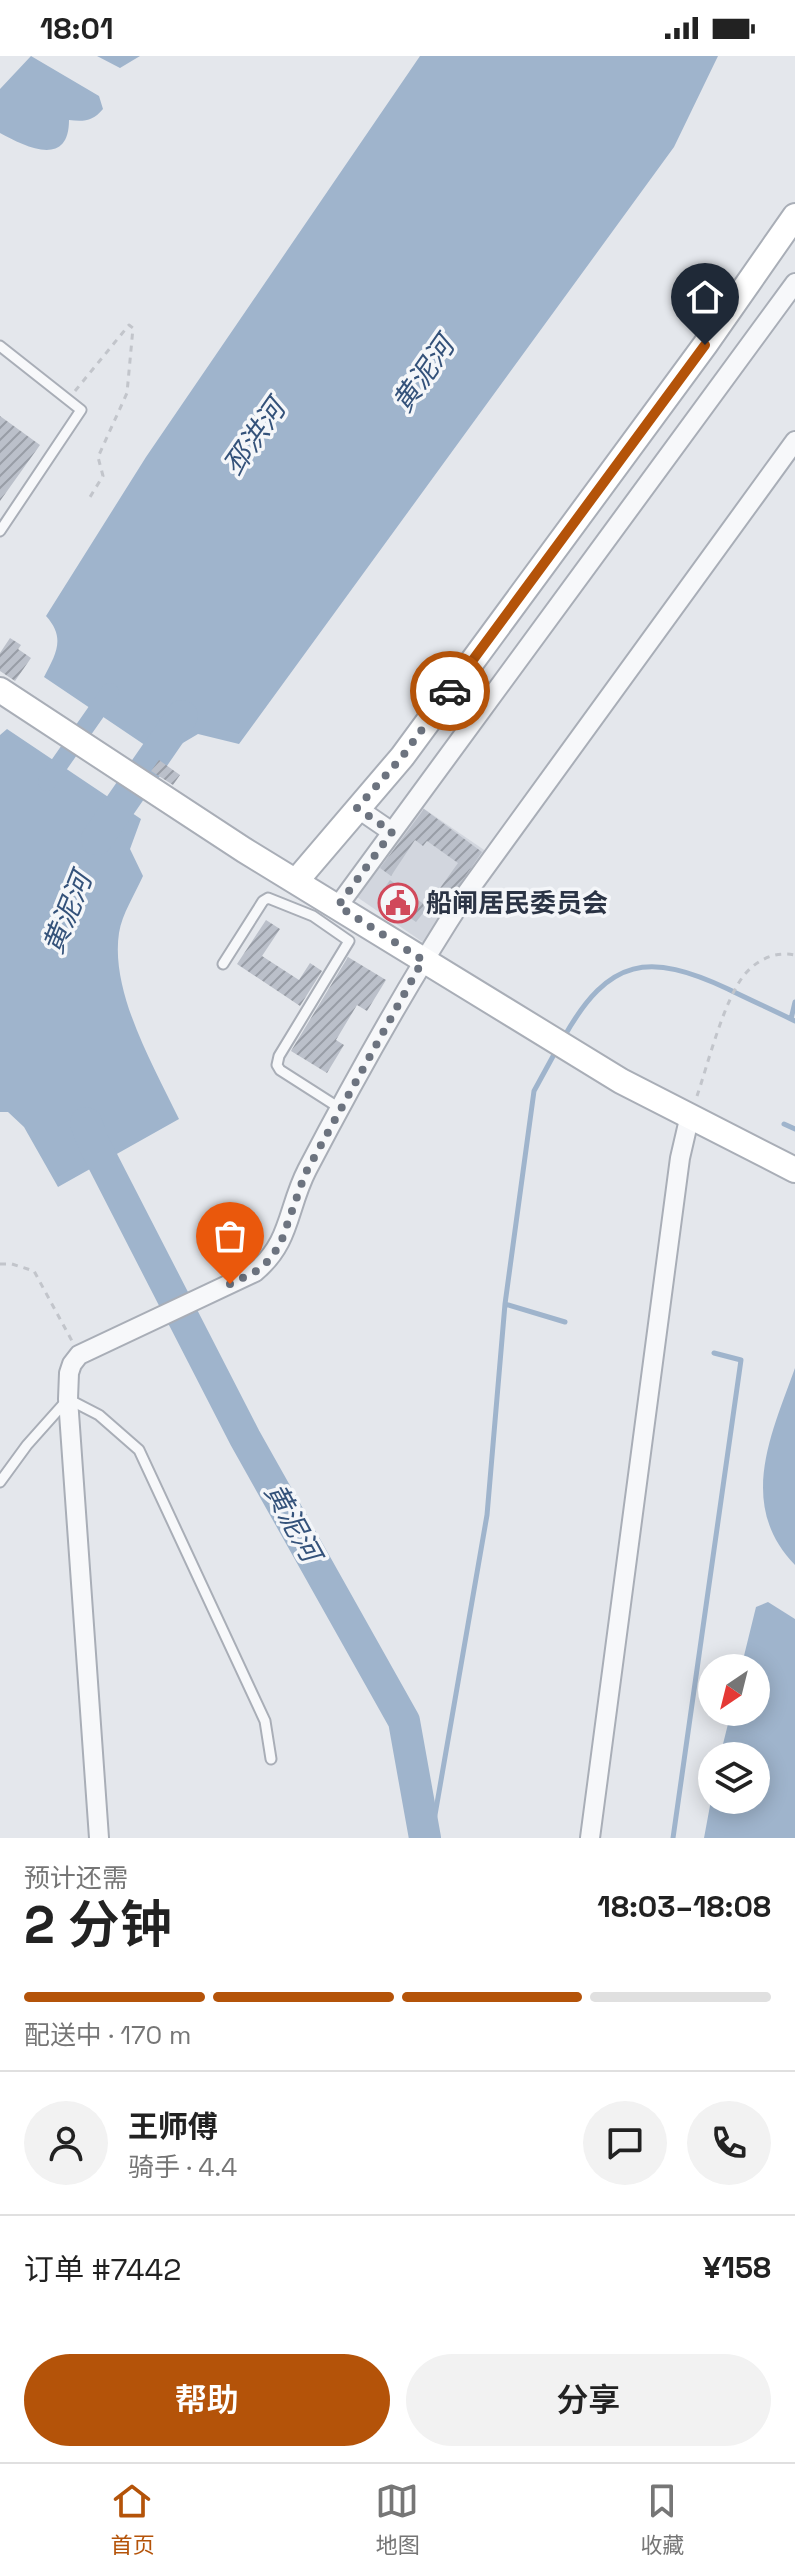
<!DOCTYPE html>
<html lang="zh">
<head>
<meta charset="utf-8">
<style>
	:root { --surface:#fff; --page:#f2f2f2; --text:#222; --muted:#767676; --line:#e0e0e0; --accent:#b45309 }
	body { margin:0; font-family:"Space Grotesk","Noto Sans SC",sans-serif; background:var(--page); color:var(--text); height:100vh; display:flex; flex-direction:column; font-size:30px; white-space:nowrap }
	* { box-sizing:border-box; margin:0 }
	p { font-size:26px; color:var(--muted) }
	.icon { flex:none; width:44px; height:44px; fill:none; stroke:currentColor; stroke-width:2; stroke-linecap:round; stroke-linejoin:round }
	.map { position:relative; height:1782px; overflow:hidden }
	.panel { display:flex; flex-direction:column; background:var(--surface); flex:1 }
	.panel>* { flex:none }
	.needle { width:52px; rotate:215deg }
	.fabs { position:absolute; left:698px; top:1598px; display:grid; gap:16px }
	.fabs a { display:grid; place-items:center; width:72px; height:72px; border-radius:50%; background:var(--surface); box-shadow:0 4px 20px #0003; font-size:40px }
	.pin { position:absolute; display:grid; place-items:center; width:68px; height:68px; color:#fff; margin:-82px -34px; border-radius:50% 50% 50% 0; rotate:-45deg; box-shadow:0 0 8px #0007 }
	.pin .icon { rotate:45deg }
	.courier { position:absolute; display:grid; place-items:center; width:80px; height:80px; margin:-40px; border:6px solid #b45309; border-radius:50%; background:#fff; color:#222; box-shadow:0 2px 10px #0007 }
	.head em { font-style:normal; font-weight:600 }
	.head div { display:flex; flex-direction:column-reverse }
	.head { display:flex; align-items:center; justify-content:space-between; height:136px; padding:0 24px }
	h1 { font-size:52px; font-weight:600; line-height:60px }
	.bar { display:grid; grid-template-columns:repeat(4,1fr); gap:12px 8px; align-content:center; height:96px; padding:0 24px }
	.bar i { height:10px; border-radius:6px; background:var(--line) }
	.bar .active { background:var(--accent) }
	.bar p { grid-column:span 4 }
	.line { display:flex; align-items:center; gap:20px; padding:0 24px; border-top:2px solid var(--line) }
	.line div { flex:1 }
	.round { display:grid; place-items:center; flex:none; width:84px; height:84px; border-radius:42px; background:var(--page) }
	.button { display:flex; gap:16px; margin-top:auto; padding:16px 24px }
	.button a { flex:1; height:92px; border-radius:48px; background:var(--accent); color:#fff; font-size:32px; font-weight:600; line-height:92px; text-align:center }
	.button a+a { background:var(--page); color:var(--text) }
	.status { display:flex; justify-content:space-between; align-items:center; height:56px; padding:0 40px; background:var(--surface); direction:ltr }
	.status svg { height:22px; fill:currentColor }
	.dock { display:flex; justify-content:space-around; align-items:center; height:112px; border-top:2px solid var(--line); background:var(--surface); font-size:22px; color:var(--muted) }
	.dock a { display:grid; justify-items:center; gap:4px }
	.dock .active { color:var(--accent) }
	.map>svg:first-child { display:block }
	.built { fill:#d2d6de }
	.water { fill:#9fb4cc }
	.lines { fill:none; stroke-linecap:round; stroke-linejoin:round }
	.stream { stroke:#9fb4cc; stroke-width:5 }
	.canal { stroke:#9fb4cc; stroke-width:18 }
	.river { stroke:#9fb4cc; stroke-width:32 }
	.building { fill:url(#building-hatch) }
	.lane-casing { stroke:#a9aeb7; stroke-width:13 }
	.street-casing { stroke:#a9aeb7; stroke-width:22 }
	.secondary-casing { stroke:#a9aeb7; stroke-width:28 }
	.path { stroke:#c2c5cb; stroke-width:3; stroke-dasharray:6 6; stroke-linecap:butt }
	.lane { stroke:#f7f8fa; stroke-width:9 }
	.street { stroke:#f7f8fa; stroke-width:18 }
	.secondary { stroke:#fff; stroke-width:24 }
	.done { stroke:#6c737f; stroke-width:8; stroke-dasharray:0 14.4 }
	.route { stroke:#b45309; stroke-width:10 }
	.labels { text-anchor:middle; stroke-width:7; stroke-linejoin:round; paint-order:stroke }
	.poi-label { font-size:26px; font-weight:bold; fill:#2b3445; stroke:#f4f6f9; text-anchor:start }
	.water-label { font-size:28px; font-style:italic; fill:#34527a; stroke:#f4f6f9 }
</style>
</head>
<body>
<div class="status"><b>18:01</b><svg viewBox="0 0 49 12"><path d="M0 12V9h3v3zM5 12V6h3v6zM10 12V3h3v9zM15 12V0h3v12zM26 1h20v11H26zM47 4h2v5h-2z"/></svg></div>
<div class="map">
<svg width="795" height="1782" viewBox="0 0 795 1782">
	<defs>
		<pattern id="building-hatch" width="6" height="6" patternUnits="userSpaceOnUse" patternTransform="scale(2)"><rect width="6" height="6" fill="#bbc0ca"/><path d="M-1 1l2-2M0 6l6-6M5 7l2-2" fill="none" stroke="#989da6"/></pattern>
	</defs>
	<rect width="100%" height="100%" fill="#e4e7ec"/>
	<path class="built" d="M 420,750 L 490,798 L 427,889 L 357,841 Z"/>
	<path class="water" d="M 31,0 L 99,40 L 103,53 C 93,65 84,66 69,64 C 69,113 24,90 0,77 L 0,33 Z
		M 97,0 L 140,0 L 120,12 Z
		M 420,0 L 718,0 L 674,91 L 239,688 L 198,678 L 176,691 L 167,704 L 44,621 C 56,598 66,582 46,560 L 146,401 Z
		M 7,673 L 141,763 L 130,793 L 143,820 C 135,838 122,858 119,877 C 110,936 154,1011 179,1063 L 58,1131 L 24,1071 L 8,1056 L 0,1056 L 0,679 Z
		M 795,1312 L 795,1509 C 737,1449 771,1379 795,1312 Z
		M 768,1546 L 795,1563 L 795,1782 L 704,1782 L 712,1739 L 712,1744 L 756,1744 L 756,1700 L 720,1700 L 731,1656 L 756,1656 L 756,1612 L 741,1612 L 756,1551 Z"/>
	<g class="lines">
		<path class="stream" d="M 791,963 L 795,946
			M 564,981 C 609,901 649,896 728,933 C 750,944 773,954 795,965
			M 784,1068 L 795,1073
			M 505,1248 L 565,1266
			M 431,1782 L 487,1459 L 505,1248 L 534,1035 L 557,993
			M 673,1782 L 741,1304 L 714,1297"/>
		<path class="canal" d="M 47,726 L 110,636"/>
		<path class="river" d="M 97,783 L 182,660
			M 86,1067 L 94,1088 L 245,1382 L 404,1665 L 425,1782"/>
	</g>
	<path class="building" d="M 0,360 L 40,389 L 0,445 Z
		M 10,582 L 21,589 L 18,593 L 31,602 L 15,625 L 0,615 L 0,597 Z
		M 159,704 L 180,719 L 173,729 L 151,715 Z
		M 424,753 L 482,796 L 442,854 L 430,846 L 458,807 L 427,785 L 423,790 L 415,784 L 391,820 L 380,812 Z
		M 390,824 L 428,851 L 416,866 L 379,840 Z
		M 266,864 L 280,873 L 262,900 L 299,924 L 310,907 L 322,915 L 300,950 L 237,908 Z
		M 348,901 L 386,924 L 367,955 L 357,949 L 336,984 L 344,989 L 327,1017 L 291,995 Z"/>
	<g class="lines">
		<g class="lane-casing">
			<path id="lane" d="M 0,290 L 81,354 L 0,475
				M 223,908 L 263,845 L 268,842 L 313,860 L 349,885 L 279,1000 L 277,1009 L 280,1014 L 341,1053
				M 0,1426 L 27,1389 L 68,1343 L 99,1359 L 139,1394 L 265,1665 L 271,1703"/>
		</g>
		<g class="street-casing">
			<path id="street" d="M 357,752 L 392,776
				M 338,850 L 795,227
				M 99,1782 L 68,1343 L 69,1317 L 72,1308 L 79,1299 L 255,1216 C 291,1186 287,1153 307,1114 C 356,1020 408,927 466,838 L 795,385
				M 590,1782 L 680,1102 L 690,1059"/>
		</g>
		<g class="secondary-casing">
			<path id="secondary" d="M 0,634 L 244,794 L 621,1025 L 795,1114
				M 297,824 L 402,701 L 705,289 L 795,160"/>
		</g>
		<path class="path" d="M 75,335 L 129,269 L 133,272 L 127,337 L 98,401 L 103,420 L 90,441
			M 697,1040 C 708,1008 724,943 745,918 C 758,903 776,895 795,899
			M 0,1208 L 12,1208 L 34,1215 L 72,1285"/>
		<use href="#lane" class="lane"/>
		<use href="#street" class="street"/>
		<use href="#secondary" class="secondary"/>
	</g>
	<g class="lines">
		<path class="done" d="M 230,1228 L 255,1216 L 267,1206 L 280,1189 L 305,1118 L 423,904 L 338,850 L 392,776 L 357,752 L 402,701 L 450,635"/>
		<path class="route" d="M 450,635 L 705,289"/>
	</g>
	<defs>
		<g id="civic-ring" transform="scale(2)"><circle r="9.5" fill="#f4f6f9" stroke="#d1495b" stroke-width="1.5"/><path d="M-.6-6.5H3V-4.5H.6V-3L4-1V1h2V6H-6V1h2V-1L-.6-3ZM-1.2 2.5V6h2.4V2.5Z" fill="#d1495b"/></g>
	</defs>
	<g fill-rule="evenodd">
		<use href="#civic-ring" x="398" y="847"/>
	</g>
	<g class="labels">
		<g class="poi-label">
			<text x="426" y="856">船闸居民委员会</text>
		</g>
		<g class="water-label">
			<text transform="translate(423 318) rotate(-55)" y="10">黄泥河</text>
			<text transform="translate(254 381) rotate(-55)" y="10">邳洪河</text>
			<text transform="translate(67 857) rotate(-68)" y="10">黄泥河</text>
			<text transform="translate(293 1466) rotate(61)" y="10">黄泥河</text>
		</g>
	</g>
</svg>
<div class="fabs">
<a><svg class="needle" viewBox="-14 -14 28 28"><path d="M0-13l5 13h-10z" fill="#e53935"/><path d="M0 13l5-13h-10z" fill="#767676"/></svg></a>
<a><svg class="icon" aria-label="layers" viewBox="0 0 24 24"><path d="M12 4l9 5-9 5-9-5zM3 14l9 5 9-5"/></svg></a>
</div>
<div class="pin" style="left:230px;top:1228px;background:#ea580c"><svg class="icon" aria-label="bag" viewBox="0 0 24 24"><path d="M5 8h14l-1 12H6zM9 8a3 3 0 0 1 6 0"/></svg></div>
<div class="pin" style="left:705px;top:289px;background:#1f2937"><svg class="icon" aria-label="home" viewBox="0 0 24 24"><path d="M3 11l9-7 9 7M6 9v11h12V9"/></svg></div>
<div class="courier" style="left:450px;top:635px"><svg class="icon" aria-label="car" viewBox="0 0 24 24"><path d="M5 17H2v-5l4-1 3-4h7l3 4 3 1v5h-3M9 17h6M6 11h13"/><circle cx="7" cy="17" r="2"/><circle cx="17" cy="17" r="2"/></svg></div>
</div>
<section class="panel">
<div class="head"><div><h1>2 分钟</h1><p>预计还需</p></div><em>18:03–18:08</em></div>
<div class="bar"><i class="active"></i><i class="active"></i><i class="active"></i><i></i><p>配送中 · 170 m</p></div>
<div class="line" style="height:144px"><a class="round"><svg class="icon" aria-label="person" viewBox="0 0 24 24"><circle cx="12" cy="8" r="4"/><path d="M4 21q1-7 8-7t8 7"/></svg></a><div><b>王师傅</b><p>骑手 · 4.4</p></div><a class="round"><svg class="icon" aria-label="chat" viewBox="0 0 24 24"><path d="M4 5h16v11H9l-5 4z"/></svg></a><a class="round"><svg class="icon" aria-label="phone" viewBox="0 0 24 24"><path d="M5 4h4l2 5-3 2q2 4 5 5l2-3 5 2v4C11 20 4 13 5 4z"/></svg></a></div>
<div class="line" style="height:104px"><div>订单 #7442</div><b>¥158</b></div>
<div class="button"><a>帮助</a><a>分享</a></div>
</section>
<nav class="dock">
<a class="active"><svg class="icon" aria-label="home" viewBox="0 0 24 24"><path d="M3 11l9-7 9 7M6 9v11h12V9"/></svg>首页</a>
<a><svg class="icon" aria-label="map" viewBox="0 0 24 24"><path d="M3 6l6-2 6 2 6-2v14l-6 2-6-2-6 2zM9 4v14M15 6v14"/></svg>地图</a>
<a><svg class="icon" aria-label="saved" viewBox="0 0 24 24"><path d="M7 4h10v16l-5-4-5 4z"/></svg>收藏</a>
</nav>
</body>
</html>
